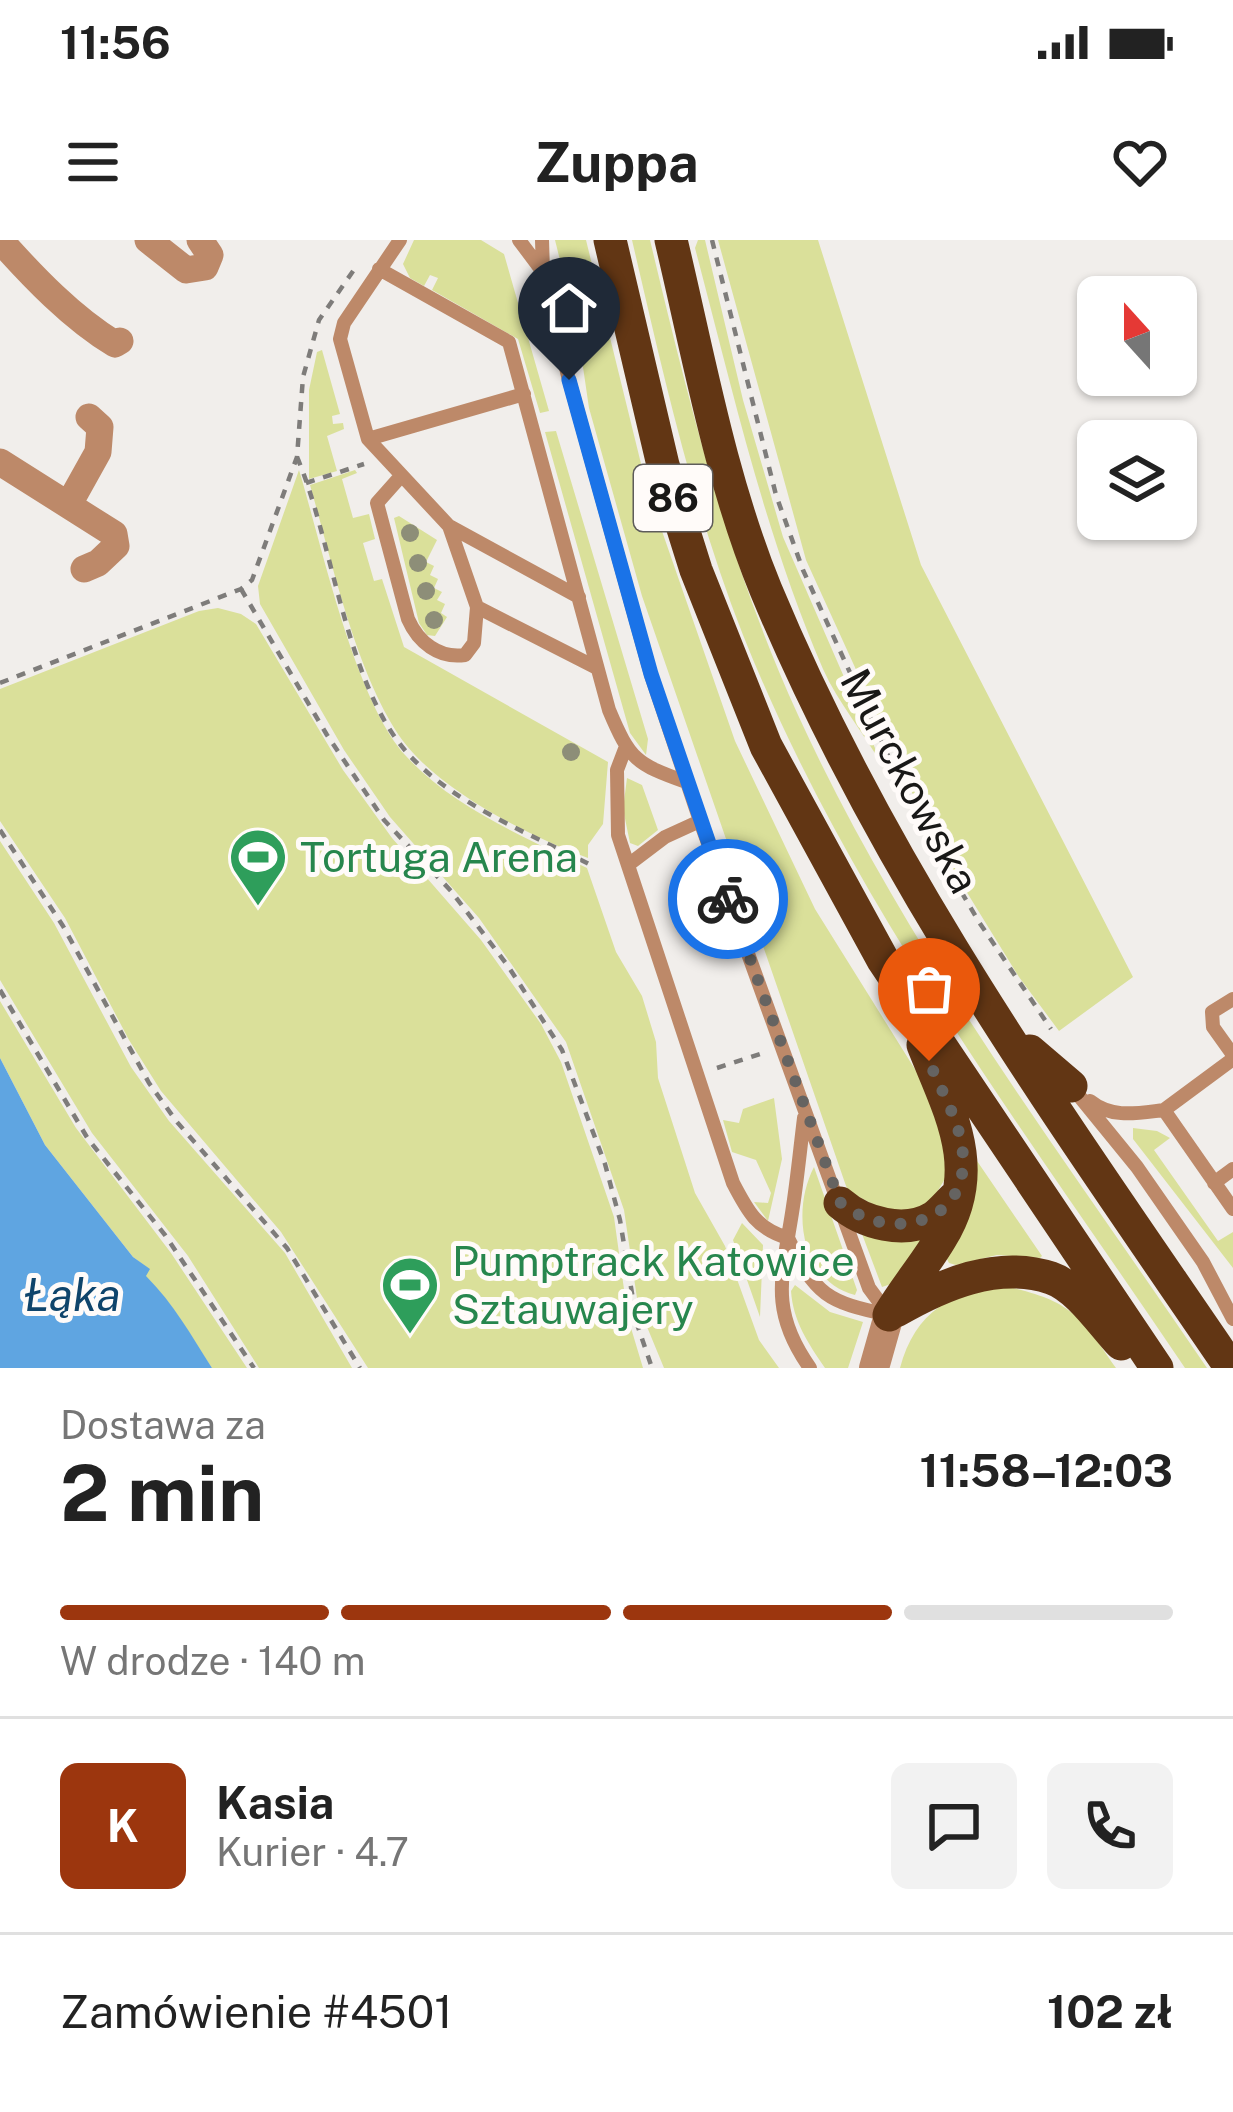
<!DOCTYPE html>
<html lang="pl">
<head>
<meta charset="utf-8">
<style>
	:root { --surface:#fff; --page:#f2f2f2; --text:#222; --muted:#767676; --line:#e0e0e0; --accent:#9c360e }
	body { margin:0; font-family:"Public Sans",sans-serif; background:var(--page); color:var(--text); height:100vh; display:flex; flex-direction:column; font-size:45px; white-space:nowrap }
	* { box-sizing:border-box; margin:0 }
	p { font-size:39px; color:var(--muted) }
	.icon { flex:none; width:66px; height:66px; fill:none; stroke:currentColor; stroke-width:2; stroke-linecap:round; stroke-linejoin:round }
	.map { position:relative; height:1128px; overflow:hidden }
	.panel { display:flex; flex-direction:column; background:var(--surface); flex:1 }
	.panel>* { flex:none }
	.needle { width:78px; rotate:339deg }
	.tools { position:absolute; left:1077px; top:36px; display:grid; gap:24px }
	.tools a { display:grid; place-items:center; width:120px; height:120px; border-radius:18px; background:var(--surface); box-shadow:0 3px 9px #0004; font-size:60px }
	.pin { position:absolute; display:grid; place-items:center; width:102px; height:102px; color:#fff; margin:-123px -51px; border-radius:50% 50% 50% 0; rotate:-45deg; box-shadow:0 0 12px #0007 }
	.pin .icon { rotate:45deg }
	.courier { position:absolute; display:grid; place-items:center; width:120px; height:120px; margin:-60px; border:9px solid #1a73e8; border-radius:50%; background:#fff; color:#222; box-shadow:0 3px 15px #0007 }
	.headline em { font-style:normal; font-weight:700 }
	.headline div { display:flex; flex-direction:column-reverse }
	.headline { display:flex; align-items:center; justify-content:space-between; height:204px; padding:0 60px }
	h1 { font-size:78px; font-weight:700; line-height:90px }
	.bar { display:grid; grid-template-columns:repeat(4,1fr); gap:18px 12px; align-content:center; height:144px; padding:0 60px }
	.bar i { height:15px; border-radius:9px; background:var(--line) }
	.bar .on { background:var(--accent) }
	.bar p { grid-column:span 4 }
	.line { display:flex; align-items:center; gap:30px; padding:0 60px; border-top:3px solid var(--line) }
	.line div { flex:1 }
	.round { display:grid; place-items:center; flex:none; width:126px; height:126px; border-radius:18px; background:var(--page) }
	.status { display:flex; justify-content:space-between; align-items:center; height:84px; padding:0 60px; background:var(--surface); direction:ltr }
	.status svg { height:33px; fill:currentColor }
	header { display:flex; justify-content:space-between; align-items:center; height:156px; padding:0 60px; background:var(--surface); font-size:54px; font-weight:700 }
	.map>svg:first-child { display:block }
	.green { fill:#dae09a }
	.water { fill:#5fa5e1 }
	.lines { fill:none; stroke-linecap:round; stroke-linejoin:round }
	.path { stroke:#7e7c7a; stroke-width:4.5; stroke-dasharray:9 9; stroke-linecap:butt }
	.service { stroke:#bd8969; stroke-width:14 }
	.minor { stroke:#bd8969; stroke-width:27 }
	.tertiary { stroke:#bd8969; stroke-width:30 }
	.trunk { stroke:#623614; stroke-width:33 }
	.tree { fill:#8d8e78 }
	.done { stroke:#656361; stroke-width:12; stroke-dasharray:0 21.6 }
	.route { stroke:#1a73e8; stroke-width:15 }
	.labels { text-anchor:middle; stroke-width:10; stroke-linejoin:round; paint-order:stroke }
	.shield { fill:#fffbf9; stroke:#5e5c5b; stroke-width:3 }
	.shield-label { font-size:39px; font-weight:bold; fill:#191817 }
	.street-label { font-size:42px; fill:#191817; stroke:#fffbf9 }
	.leisure-label { font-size:42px; fill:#27864d; stroke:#fffbf9; text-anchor:start }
	.water-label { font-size:45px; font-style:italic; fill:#0f446b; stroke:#fffbf9 }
</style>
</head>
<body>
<div class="status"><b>11:56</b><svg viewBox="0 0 49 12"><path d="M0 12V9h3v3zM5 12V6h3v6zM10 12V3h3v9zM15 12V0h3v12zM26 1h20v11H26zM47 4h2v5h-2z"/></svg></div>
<header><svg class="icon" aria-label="menu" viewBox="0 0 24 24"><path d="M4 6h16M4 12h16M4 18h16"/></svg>Zuppa<svg class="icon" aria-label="heart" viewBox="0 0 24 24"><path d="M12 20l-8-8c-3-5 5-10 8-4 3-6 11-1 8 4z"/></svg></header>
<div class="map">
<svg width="1233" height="1128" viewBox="0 0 1233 1128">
	<rect width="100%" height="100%" fill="#f1eeeb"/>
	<path class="green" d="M 414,0 L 481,0 L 504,14 L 549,171 L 540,173 L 518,99 L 432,50 L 438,38 L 430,35 L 424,46 L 410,38 L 403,24 Z
		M 555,0 L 586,0 L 647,248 L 735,501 L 815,669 L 941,871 L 946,937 L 930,964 L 893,975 L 848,951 L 845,943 L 642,356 L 589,168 L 578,93 Z
		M 632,0 L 650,0 C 689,163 728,322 798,475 C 905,709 1063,916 1207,1128 L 1185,1128 C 1026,892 849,661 743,395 C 693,268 663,133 632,0 Z
		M 698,0 L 705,0 L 743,160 L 783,297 L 885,531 C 867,496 839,465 823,429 C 764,292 733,151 695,8 Z
		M 718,0 L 818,0 L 921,325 L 1133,737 L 1059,791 L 1019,737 L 931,594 L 806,320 Z
		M 322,110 L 340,174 L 332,176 L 333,184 L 343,183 L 344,189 L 327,196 L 337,231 L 309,239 L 309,150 L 317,112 Z
		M 556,191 L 648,499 L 646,515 L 630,493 L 545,192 Z
		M 299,230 C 322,306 355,461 406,516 C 452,567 527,598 587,628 L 616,712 L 642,756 L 656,802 L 658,838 L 695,953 L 725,1006 L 759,1100 L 779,1128 L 664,1128 L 638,1065 L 624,970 L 566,802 L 479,678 L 390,577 L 344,510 L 260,364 L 258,346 Z
		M 355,230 L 357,233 L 342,239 L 353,278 L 369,274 L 375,299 L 363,303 L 374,341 L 382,339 L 404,407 L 608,522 L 603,584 L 588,605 L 588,618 C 531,597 446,554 407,506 C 358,444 332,321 310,245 Z
		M 399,276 L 437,300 L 426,322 L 434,326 L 430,335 L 438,339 L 434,348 L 442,352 L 437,360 L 445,364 L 441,373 L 447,377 L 435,396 L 427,395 L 419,383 L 394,278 Z
		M 218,368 L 241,374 L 256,384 L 343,530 L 392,598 L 481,700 L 541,784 L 561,822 L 614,977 L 628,1078 L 643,1128 L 368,1128 L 281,992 L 161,851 L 129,800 L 65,678 L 0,581 L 0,449 L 199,371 Z
		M 627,538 L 642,545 L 658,590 L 638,606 L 630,603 L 623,569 Z
		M 0,601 L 54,683 L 131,827 L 169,881 L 285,1013 L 352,1128 L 259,1128 L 188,1016 L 92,893 L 0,740 Z
		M 0,761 L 76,888 L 171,1013 L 247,1128 L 212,1128 C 190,1095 174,1064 145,1036 L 149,1029 L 133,1017 L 45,905 L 0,818 Z
		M 774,858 L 782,919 L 768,981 L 754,962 L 768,963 L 771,953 L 756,920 L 732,912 L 723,880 L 739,883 L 743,869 Z
		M 1133,888 L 1157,891 L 1170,898 L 1154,910 L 1218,1001 L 1233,992 L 1233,1028 L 1133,899 Z
		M 975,918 L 1042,1016 L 1040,1018 L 997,1015 L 956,1025 L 949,1023 L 946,1017 Z
		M 814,927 L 857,1050 L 855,1055 C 801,1041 791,971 814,927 Z
		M 742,983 L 763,1005 L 760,1077 L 733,1000 Z
		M 930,993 L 891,1044 L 882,1047 L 862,994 L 894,1001 Z
		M 795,1045 L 830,1072 L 863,1082 L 848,1128 L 825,1128 C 808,1103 793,1081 791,1051 Z
		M 1009,1047 C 1071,1061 1081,1076 1116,1128 L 900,1128 C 915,1072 952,1049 1009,1047 Z"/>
	<path class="water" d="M 0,818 L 45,905 L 133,1017 L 150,1029 L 146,1036 C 174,1064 191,1095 212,1128 L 0,1128 Z"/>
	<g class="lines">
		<path class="path" d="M 712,0 L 776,255 L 803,330 L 912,568 L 979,682 L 1051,789
			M 297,217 C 334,304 346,449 411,517 C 459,567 533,595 593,626
			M 306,243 L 364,224
			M 241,349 L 327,495 L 384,580 L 451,651 L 508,726 L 562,810 L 605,924 L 620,980 L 637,1084 L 652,1128
			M 0,443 L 241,349 L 252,340 L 297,217 L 303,137 L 319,80 L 358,24
			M 0,590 L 63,686 L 149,843 L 177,882 L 287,1008 L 360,1128
			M 0,750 L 88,899 L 165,995 L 254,1128
			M 717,828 L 763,813"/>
		<path class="service" d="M 400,0 L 344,83 L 340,99 L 368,199 L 449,286 L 477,367 L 474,403 L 465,415 C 439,419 418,402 408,379 L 377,263 L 401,236
			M 519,0 L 543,32
			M 542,0 L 543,32 L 569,140 L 651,435 L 700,581 L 869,1048 L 889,1075
			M 379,29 L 509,102 L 609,470 C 630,520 636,524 686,542
			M 368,199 L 524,154
			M 449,286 L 579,357
			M 477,367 L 597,428
			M 625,509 L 617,530 L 618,595 L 733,943 C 748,972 757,989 788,998 C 816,1056 827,1062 889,1075
			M 628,625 L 665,597 L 700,581
			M 1233,759 L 1212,772 L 1213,787 L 1233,815
			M 1071,846 L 1137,927 L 1203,1022 L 1233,1079
			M 1090,861 C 1112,879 1138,873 1164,870 L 1233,969
			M 1164,870 L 1233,819
			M 804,878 C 800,910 797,942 792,973 C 782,1037 769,1070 810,1128
			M 1214,943 L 1233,929"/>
		<path class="minor" d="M 0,0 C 33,37 72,78 115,104 L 120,101
			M 148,0 L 186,30 L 205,27 L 210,15 L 200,0
			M 0,222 L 114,294 L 116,306 L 98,323 L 84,329
			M 69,264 L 98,212 L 100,187 L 89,177"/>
		<path class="tertiary" d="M 874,1128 L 889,1075"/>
		<path class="trunk" d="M 610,0 L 663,225 L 696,330 L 766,506 L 883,720 L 1157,1128
			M 671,0 C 699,117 720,238 766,350 C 885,636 1058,874 1231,1128
			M 1030,811 L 1071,846
			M 840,963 C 863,983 905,995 934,977 C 942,971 949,962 956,956
			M 896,1071 C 941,1045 997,1020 1051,1038 C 1078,1047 1102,1084 1121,1104
			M 889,1075 C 905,1048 925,1025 941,998 C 984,929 949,871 923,805"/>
	</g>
	<g class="tree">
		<circle cx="410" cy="293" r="9"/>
		<circle cx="418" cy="323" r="9"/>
		<circle cx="426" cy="351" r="9"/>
		<circle cx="434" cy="380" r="9"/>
		<circle cx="571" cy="512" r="9"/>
	</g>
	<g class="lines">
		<path class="done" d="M 728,659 L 840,962 C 884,1001 965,988 963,919 C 963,886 941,851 929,821"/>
		<path class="route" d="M 569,140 L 651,434 L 728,659"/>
	</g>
	<defs>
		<g id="stadium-pin" transform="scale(3)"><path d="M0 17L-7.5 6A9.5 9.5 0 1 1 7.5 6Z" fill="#2e9e5b" stroke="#fffbf9"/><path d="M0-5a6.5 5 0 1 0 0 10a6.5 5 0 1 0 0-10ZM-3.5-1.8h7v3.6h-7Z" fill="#fff"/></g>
	</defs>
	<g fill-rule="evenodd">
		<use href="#stadium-pin" x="258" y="617"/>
		<use href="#stadium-pin" x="410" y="1045"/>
	</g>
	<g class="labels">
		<rect class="shield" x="634" y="225" width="78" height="66" rx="9"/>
		<g class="shield-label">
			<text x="673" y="272">86</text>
		</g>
		<g class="street-label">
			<text transform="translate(910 541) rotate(62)" y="15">Murckowska</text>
		</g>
		<g class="leisure-label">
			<text x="300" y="632">Tortuga Arena</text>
			<text x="452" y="1036">Pumptrack Katowice<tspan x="452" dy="48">Sztauwajery</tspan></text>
		</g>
		<g class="water-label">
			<text x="72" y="1071">Łąka</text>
		</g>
	</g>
</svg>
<div class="tools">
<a><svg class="needle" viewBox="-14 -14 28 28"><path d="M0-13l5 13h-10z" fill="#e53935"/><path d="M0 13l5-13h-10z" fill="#767676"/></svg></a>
<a><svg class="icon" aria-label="layers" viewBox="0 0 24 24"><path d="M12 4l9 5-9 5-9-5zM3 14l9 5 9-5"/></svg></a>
</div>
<div class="pin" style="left:929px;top:821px;background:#ea580c"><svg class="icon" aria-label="bag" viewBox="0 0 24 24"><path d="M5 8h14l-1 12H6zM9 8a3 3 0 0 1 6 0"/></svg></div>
<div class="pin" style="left:569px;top:140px;background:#1f2937"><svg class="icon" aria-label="home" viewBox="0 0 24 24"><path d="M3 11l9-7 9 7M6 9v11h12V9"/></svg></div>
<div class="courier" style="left:728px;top:659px"><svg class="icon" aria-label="bike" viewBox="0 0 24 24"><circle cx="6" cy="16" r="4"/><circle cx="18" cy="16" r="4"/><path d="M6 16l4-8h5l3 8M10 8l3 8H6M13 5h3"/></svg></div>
</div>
<section class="panel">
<div class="headline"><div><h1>2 min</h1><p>Dostawa za</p></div><em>11:58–12:03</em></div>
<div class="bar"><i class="on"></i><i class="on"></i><i class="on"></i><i></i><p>W drodze · 140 m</p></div>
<div class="line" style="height:216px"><b class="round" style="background:var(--accent);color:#fff">K</b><div><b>Kasia</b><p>Kurier · 4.7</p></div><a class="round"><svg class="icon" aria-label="chat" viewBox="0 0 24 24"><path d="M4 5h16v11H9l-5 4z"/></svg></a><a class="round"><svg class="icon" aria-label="phone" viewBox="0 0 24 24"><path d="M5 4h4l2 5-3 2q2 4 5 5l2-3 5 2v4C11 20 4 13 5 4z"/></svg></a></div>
<div class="line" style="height:156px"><div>Zamówienie #4501</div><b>102 zł</b></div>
</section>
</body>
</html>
